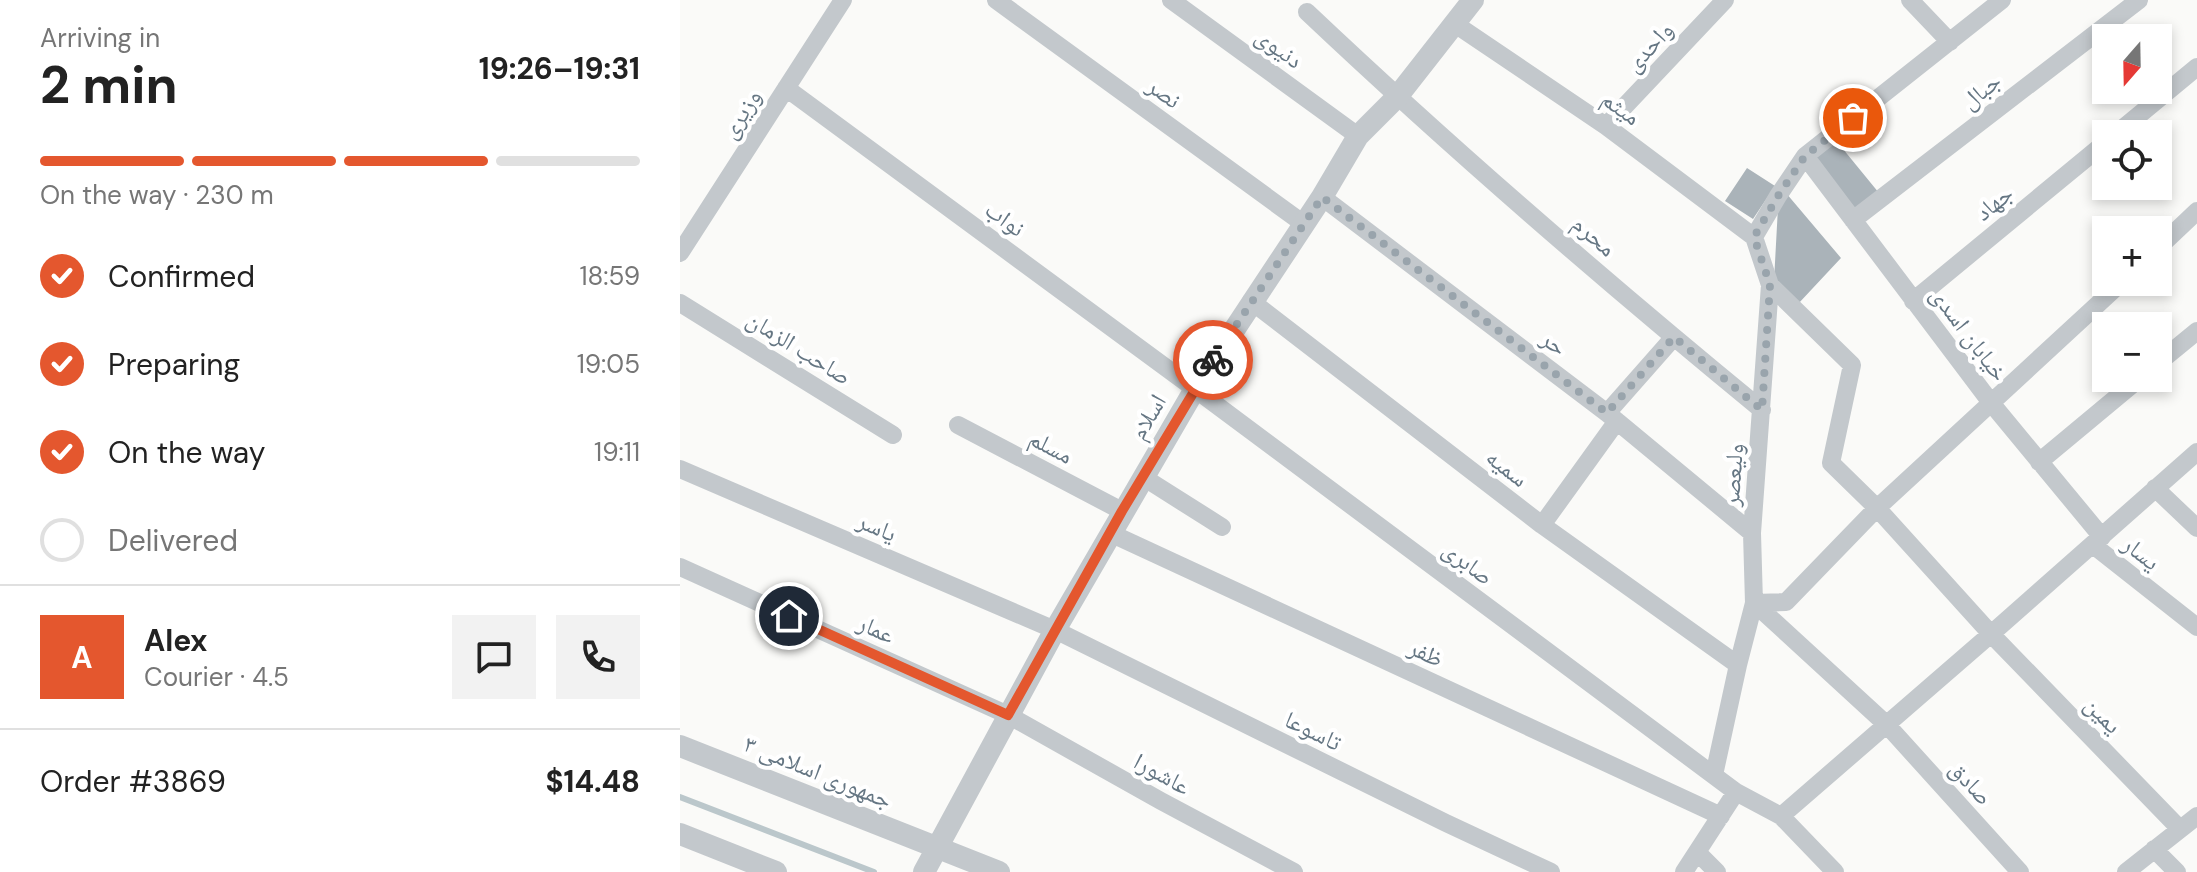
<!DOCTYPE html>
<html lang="en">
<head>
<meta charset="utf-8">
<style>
	:root { --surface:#fff; --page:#f2f2f2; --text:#222; --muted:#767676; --line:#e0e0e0; --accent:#e4572e }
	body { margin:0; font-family:"DM Sans","Noto Naskh Arabic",sans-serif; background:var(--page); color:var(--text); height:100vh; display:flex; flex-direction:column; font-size:30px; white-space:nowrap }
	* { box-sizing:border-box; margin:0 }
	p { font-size:26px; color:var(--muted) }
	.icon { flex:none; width:44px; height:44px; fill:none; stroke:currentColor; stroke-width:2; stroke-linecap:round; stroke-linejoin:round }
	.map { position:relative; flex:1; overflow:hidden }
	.details { display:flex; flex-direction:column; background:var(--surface); width:680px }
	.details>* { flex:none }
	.needle { width:52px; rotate:200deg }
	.controls { position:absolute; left:1412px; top:24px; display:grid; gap:16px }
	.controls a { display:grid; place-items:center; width:80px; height:80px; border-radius:0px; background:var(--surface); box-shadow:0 4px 12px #0003; font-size:40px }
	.pin { position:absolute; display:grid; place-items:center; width:68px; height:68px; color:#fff; margin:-34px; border:4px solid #fff; border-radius:50%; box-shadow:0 2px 8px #0007 }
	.courier { position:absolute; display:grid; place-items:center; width:80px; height:80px; margin:-40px; border:6px solid #e4572e; border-radius:50%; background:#fff; color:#222; box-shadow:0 2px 10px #0007 }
	.overview em { font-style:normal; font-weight:700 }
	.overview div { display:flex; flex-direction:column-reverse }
	.overview { display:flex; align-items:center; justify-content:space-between; height:136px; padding:0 40px }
	h1 { font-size:52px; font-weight:700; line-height:60px }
	.bar { display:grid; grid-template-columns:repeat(4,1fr); gap:12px 8px; align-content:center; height:96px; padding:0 40px }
	.bar i { height:10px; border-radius:6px; background:var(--line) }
	.bar .active { background:var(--accent) }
	.bar p { grid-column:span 4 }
	.line { display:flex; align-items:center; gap:20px; padding:0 40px; border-top:2px solid var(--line) }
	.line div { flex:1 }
	.round { display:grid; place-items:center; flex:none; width:84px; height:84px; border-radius:0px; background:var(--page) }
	ol { padding:0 40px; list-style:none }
	li { display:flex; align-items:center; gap:24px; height:88px }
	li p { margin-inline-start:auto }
	li .icon { padding:8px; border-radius:50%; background:var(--accent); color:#fff; stroke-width:4 }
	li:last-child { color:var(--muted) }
	li i { width:44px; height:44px; border:4px solid var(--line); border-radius:50% }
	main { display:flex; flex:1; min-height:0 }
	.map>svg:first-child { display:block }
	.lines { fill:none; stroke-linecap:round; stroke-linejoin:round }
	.stream { stroke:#bbc7cb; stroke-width:6 }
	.building { fill:#aab3b9 }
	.minor { stroke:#c3c8cc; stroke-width:18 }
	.tertiary { stroke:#c3c8cc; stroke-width:22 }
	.done { stroke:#99a4ac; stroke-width:8; stroke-dasharray:0 14.4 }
	.route { stroke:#e4572e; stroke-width:10 }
	.labels { text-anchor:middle; stroke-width:8; stroke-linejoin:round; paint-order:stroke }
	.street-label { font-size:24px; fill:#657683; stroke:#fff }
</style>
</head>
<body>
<main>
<section class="details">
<div class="overview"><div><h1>2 min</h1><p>Arriving in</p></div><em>19:26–19:31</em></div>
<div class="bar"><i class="active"></i><i class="active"></i><i class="active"></i><i></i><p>On the way · 230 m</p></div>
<ol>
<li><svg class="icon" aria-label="check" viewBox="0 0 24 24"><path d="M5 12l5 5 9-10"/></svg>Confirmed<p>18:59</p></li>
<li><svg class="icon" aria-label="check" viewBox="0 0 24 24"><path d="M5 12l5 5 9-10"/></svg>Preparing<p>19:05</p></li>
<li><svg class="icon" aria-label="check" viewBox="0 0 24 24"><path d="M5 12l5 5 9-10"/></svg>On the way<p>19:11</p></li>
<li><i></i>Delivered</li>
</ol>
<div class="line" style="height:144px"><b class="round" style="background:var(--accent);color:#fff">A</b><div><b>Alex</b><p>Courier · 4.5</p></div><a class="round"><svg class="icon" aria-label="chat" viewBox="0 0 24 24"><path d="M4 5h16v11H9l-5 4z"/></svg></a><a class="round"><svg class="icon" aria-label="phone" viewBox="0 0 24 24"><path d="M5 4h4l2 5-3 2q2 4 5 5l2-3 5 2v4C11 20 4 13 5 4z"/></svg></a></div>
<div class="line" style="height:104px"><div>Order #3869</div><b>$14.48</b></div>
</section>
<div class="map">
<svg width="1517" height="872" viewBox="0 0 1517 872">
	<rect width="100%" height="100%" fill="#fafaf8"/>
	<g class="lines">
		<path class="stream" d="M 0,797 L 194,872"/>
	</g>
	<path class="building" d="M 1154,138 L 1199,193 L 1173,214 L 1129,156 Z
		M 1067,168 L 1095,186 L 1073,219 L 1045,201 Z
		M 1106,193 L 1161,258 L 1118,304 L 1094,281 L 1098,207 Z"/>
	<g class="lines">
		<path class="minor" d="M 316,0 L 624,224
			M 491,0 L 678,136
			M 1230,0 L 1270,42
			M 627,12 C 773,150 926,282 1082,410
			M 775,24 L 926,126 L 1074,237
			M 106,88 L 515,389 L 1056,792 L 1101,816 L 1155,872
			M 926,126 L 1045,0
			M 1436,134 L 1517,67
			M 1125,156 L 1312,404 L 1422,537
			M 642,197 L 927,413 L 1072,533
			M 1173,220 L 1459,0
			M 1478,248 L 1517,211
			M 0,253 L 163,0
			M 1090,285 L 1172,365 L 1151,463 L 1197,508 L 1311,634 L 1500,829
			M 571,301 L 862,525 L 1058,665
			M 1233,301 L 1426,142
			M 0,303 L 213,435
			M 1478,363 L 1517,331
			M 927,413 L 994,337
			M 278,425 L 442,511
			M 1359,462 L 1460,378
			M 0,469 L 375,630 L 766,823 L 871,872
			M 463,477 L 542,527
			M 1475,488 L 1517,528
			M 862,525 L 937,421
			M 430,533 L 1041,816
			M 1413,545 L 1517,627
			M 0,567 L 328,715 L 481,801 L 614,872
			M 1074,603 L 1106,602 L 1197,508 L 1442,282
			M 1074,603 L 1207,725 L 1340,872
			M 1034,775 L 1058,665 L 1074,603 L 1072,533 L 1090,285 L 1074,237 L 1098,196 L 1125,156 L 1322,0
			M 1101,816 L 1311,634 L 1517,452
			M 1474,849 L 1497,872
			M 1017,852 L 1037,872
			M 1004,872 L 1056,792
			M 1446,872 L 1517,816"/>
		<path class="tertiary" d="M 0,746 L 319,872
			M 0,834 L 96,872
			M 244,872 L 375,630 L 515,389 L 642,197 L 678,136 L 717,97 L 793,0"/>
	</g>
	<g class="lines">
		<path class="done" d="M 533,360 L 642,197 L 927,413 L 994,337 L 1082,410 L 1090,285 L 1074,237 L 1098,196 L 1125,156 L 1173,118"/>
		<path class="route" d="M 109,616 L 328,715 L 442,511 L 533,360"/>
	</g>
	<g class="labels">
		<g class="street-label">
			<text transform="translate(969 47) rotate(-47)" y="8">واحدی</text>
			<text transform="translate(599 48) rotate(36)" y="8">دنیوی</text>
			<text transform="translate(1301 91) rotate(-38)" y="8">جبال</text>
			<text transform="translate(484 93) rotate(36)" y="8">نصر</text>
			<text transform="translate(941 108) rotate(36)" y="8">میثم</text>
			<text transform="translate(61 114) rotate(-57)" y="8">وزیری</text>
			<text transform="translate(1314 203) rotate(-39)" y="8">جهاد</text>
			<text transform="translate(325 219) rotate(36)" y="8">نواب</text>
			<text transform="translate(914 236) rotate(41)" y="8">محرم</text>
			<text transform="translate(1289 334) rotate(53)" y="8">خیابان اسدی</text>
			<text transform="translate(874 343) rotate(37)" y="8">حر</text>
			<text transform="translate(119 348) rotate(32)" y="8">صاحب الزمان</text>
			<text transform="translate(468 417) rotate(-60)" y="8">اسلام</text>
			<text transform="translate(371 447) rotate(28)" y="8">مسلم</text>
			<text transform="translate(827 468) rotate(38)" y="8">سمیه</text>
			<text transform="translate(1053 475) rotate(-86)" y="8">ولیعصر</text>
			<text transform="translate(197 527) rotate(23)" y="8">یاسر</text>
			<text transform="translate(1461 553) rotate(38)" y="8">یسار</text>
			<text transform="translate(788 563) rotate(37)" y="8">صابری</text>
			<text transform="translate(196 629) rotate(24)" y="8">عمار</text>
			<text transform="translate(746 653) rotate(25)" y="8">ظفر</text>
			<text transform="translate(1423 715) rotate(46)" y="8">یمین</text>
			<text transform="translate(633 731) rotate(26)" y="8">تاسوعا</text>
			<text transform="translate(138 772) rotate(22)" y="8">جمهوری اسلامی ۳</text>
			<text transform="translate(482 774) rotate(29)" y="8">عاشورا</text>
			<text transform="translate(1291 783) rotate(48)" y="8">صادق</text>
		</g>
	</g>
</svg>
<div class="controls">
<a><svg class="needle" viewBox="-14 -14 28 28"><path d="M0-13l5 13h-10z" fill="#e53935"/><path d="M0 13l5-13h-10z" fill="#767676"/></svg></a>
<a><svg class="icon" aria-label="locate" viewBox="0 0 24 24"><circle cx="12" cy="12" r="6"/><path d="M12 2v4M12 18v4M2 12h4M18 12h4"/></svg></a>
<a>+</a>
<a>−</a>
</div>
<div class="pin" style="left:1173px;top:118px;background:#ea580c"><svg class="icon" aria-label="bag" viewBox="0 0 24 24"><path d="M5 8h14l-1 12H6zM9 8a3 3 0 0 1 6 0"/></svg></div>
<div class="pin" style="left:109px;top:616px;background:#1f2937"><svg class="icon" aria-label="home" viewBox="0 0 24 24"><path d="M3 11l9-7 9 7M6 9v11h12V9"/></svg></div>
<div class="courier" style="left:533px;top:360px"><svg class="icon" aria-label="bike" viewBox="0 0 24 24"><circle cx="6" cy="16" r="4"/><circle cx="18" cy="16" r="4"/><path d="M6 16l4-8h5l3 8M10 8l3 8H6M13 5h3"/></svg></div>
</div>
</main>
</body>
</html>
